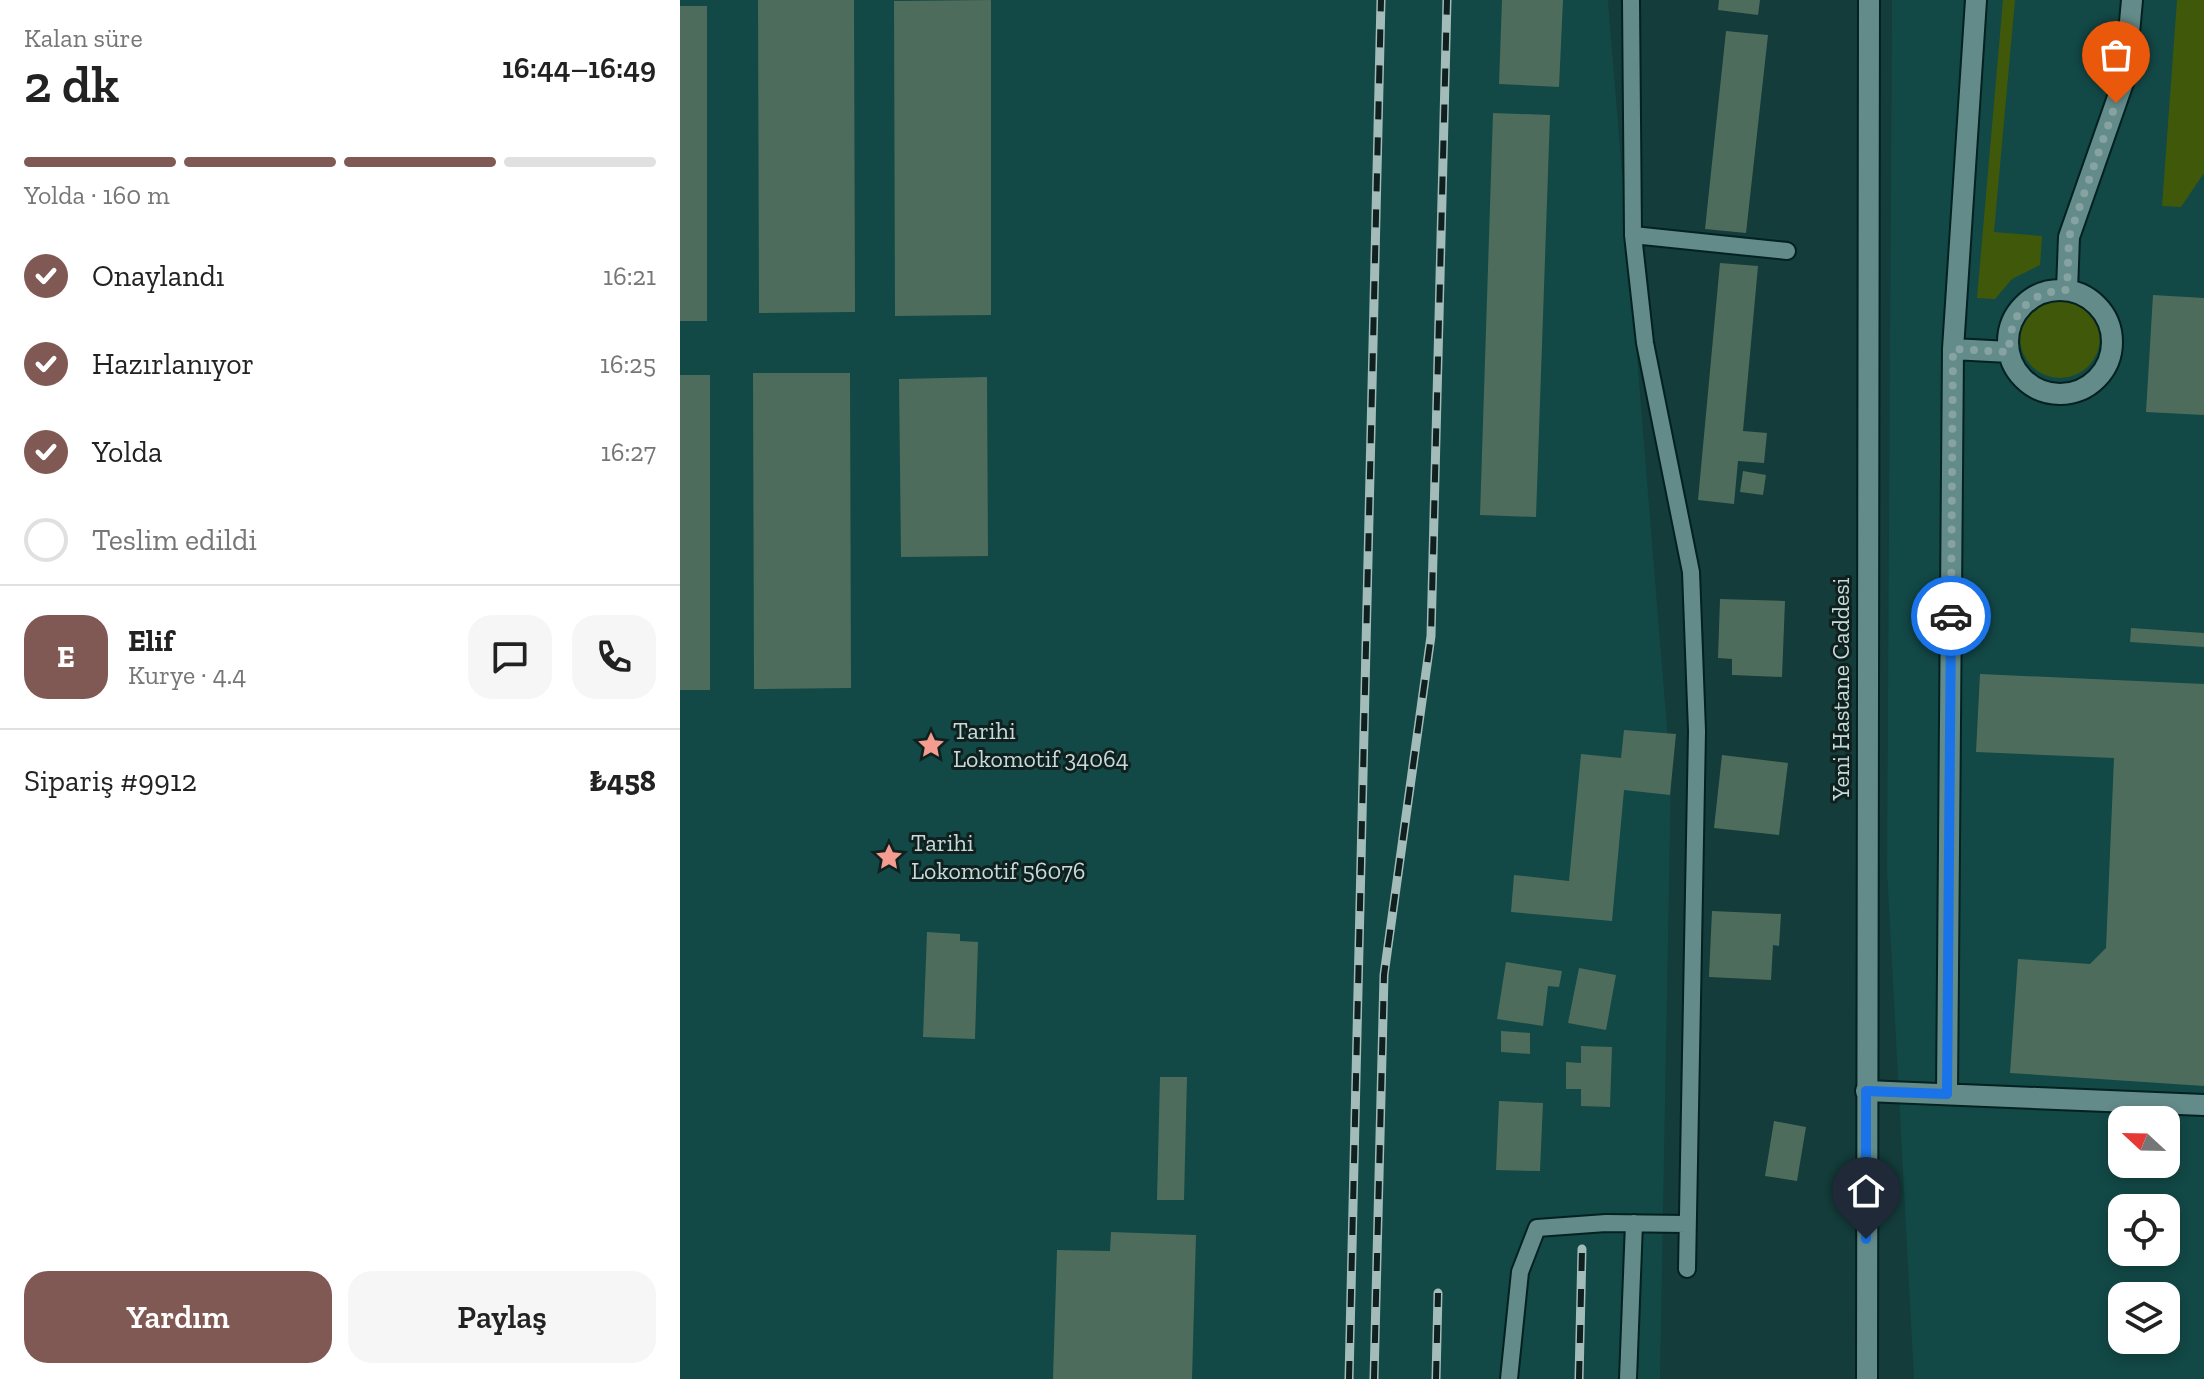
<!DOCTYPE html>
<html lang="tr">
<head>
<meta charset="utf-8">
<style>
	:root { --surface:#fff; --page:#f6f6f6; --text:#222; --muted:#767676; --line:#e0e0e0; --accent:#815954 }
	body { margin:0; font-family:"Zilla Slab",serif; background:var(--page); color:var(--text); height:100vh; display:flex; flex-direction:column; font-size:30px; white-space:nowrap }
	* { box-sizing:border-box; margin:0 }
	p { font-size:26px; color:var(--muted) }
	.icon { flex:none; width:44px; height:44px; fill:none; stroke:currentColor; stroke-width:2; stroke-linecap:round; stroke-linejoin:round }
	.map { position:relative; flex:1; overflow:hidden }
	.sheet { display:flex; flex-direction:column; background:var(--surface); width:680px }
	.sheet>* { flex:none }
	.needle { width:52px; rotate:292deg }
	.tools { position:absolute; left:1428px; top:1106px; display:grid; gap:16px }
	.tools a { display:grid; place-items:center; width:72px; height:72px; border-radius:16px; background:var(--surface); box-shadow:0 4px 12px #0003; font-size:40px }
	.pin { position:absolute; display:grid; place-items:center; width:68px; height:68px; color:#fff; margin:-82px -34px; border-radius:50% 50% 50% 0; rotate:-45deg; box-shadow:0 0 8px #0007 }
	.pin .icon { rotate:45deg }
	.courier { position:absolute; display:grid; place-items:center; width:80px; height:80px; margin:-40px; border:6px solid #1a73e8; border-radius:50%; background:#fff; color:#222; box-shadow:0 2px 10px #0007 }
	.overview em { font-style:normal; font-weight:600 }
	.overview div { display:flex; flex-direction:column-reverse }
	.overview { display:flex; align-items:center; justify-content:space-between; height:136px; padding:0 24px }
	h1 { font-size:52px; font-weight:600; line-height:60px }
	.bar { display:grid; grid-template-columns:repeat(4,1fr); gap:12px 8px; align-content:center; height:96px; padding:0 24px }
	.bar i { height:10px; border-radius:6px; background:var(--line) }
	.bar .selected { background:var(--accent) }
	.bar p { grid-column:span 4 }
	.line { display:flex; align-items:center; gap:20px; padding:0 24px; border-top:2px solid var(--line) }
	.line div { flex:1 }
	.round { display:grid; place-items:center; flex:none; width:84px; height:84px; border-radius:24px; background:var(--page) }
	ol { padding:0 24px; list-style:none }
	li { display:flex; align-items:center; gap:24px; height:88px }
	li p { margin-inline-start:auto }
	li .icon { padding:8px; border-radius:50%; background:var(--accent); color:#fff; stroke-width:4 }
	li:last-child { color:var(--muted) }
	li i { width:44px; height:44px; border:4px solid var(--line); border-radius:50% }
	.cta { display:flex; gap:16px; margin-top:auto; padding:16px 24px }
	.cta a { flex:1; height:92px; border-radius:24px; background:var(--accent); color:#fff; font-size:32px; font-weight:600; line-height:92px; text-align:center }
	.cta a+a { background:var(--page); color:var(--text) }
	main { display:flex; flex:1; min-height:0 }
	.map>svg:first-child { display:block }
	.built { fill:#124846; fill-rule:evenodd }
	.green { fill:#405809 }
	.building { fill:#4e6c5b }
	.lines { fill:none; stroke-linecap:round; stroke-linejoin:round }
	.lane-casing { stroke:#032120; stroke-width:20 }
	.street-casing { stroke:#032120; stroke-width:24 }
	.secondary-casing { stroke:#032120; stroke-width:24 }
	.lane { stroke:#638b89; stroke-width:16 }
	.street { stroke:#638b89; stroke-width:20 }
	.secondary { stroke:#638b89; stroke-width:20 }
	.rail-casing { stroke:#a3bcba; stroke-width:9 }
	.rail { stroke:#0f201f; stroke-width:6; stroke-dasharray:18; stroke-linecap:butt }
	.done { stroke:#87a3a1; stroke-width:8; stroke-dasharray:0 14.4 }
	.route { stroke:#1a73e8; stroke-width:10 }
	.labels { text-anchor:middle; stroke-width:6; stroke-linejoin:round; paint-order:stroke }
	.street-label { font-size:24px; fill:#c6dbd9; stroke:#0f201f }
	.poi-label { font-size:24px; fill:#c6dbd9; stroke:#0f201f; text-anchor:start }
</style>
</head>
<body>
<main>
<section class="sheet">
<div class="overview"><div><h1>2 dk</h1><p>Kalan süre</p></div><em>16:44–16:49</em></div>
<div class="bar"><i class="selected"></i><i class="selected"></i><i class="selected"></i><i></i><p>Yolda · 160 m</p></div>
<ol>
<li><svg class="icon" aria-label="check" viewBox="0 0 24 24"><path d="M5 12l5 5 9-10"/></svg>Onaylandı<p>16:21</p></li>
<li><svg class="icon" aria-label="check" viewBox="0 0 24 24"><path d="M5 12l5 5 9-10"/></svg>Hazırlanıyor<p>16:25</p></li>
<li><svg class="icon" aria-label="check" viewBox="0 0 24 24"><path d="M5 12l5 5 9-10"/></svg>Yolda<p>16:27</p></li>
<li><i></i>Teslim edildi</li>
</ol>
<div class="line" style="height:144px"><b class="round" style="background:var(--accent);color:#fff">E</b><div><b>Elif</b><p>Kurye · 4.4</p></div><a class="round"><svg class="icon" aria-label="chat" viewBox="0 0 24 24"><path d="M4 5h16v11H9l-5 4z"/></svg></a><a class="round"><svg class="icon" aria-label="phone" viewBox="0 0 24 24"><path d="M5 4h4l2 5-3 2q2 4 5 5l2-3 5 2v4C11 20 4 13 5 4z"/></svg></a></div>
<div class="line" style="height:104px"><div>Sipariş #9912</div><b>₺458</b></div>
<div class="cta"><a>Yardım</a><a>Paylaş</a></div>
</section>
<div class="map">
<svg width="1524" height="1379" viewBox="0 0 1524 1379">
	<rect width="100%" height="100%" fill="#133c3a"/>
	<path class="built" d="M 0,0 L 928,0 L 991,776 L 980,1379 L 0,1379 Z
		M 1212,0 L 1524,0 L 1524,1379 L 1234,1379 L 1207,871 ZM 1442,1120 L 1486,1120 L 1486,1164 L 1442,1164 ZM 1442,1208 L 1486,1208 L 1486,1252 L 1442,1252 ZM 1442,1296 L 1486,1296 L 1486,1340 L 1442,1340 Z"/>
	<path class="green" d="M 1323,0 L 1335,0 L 1314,232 L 1362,236 L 1360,265 L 1332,279 L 1315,299 L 1297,298 Z
		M 1497,0 L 1524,0 L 1524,173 L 1501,207 L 1482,206 Z
		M1340 338a40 40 0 1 1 80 0a40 40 0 1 1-80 0Z"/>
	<path class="building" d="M 78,0 L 174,0 L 175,312 L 79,313 Z
		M 311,0 L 311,315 L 215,316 L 214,1 Z
		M 822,0 L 883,0 L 879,87 L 819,84 Z
		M 1039,0 L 1080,0 L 1078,15 L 1038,10 Z
		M 0,6 L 27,6 L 27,321 L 0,321 Z
		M 1046,31 L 1088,35 L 1066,233 L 1025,229 Z
		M 813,113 L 870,115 L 856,517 L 800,515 Z
		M 1040,263 L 1078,266 L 1063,431 L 1087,433 L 1084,463 L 1058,461 L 1054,504 L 1018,500 Z
		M 1473,295 L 1524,298 L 1524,415 L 1466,412 Z
		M 73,373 L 170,373 L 171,688 L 74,689 Z
		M 0,375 L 30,375 L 30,690 L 0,690 Z
		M 307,377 L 308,556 L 221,557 L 219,379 Z
		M 1063,471 L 1086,475 L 1083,495 L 1060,492 Z
		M 1040,599 L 1105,601 L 1102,677 L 1052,675 L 1052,659 L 1038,658 Z
		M 1451,628 L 1524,633 L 1524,647 L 1450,642 Z
		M 1300,674 L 1524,684 L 1524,1086 L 1330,1073 L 1338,959 L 1410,964 L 1426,948 L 1434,758 L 1296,752 Z
		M 944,730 L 996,734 L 990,795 L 944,790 L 932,921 L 831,912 L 834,875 L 889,881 L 901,754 L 941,758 Z
		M 1042,755 L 1108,763 L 1099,835 L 1034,828 Z
		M 1032,911 L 1101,914 L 1099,946 L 1093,945 L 1091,980 L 1029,977 Z
		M 247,932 L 280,934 L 280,941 L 298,942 L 295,1039 L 243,1037 Z
		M 826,962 L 882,971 L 879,987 L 868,986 L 863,1026 L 817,1019 Z
		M 899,968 L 936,975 L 926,1030 L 888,1023 Z
		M 821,1031 L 850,1033 L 850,1054 L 821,1052 Z
		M 901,1046 L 932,1047 L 930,1107 L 901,1106 L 901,1089 L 886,1089 L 886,1062 L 901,1063 Z
		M 480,1077 L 507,1077 L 504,1200 L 477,1200 Z
		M 819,1101 L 863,1103 L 860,1171 L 816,1170 Z
		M 1094,1121 L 1126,1127 L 1117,1181 L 1085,1176 Z
		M 431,1232 L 516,1235 L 512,1379 L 373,1379 L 377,1250 L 430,1251 Z"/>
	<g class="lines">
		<g class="lane-casing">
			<path id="lane" d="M 951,0 L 953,235 L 965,343 L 1011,572 L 1017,731 L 1007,1269
				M 953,235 L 1107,251
				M 829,1379 L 840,1272 L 857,1228 L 926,1223 L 1007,1224
				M 948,1379 L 954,1223"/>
		</g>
		<g class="street-casing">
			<path id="street" d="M 1296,0 L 1273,349 L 1329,352
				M 1387,290 L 1389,237 L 1445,77 L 1452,0
				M1328 342a52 52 0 1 1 104 0a52 52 0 1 1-104 0Z
				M 1186,1091 L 1524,1105
				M 1267,1094 L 1273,349"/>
		</g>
		<g class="secondary-casing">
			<path id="secondary" d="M 1187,1379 L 1189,0"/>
		</g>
		<use href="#lane" class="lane"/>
		<use href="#street" class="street"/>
		<use href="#secondary" class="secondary"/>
		<g class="rail-casing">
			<path id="rail" d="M 669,1379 L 701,0
				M 694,1379 L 704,975 L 751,636 L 767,0
				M 756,1379 L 758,1293
				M 899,1379 L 902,1249"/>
		</g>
		<use href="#rail" class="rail"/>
	</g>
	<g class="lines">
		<path class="done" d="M 1271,616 L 1273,349 L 1329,352 C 1329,314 1349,291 1387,290 L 1389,237 L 1436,103"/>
		<path class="route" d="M 1186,1239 L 1186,1091 L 1267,1094 L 1271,616"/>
	</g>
	<defs>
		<g id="sight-bare" transform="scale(2.16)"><path d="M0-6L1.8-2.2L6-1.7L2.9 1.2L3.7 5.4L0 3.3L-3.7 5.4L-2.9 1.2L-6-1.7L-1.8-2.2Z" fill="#f59c90" stroke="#0f201f" stroke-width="2.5" paint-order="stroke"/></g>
	</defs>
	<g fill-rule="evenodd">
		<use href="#sight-bare" x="251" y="745"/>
		<use href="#sight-bare" x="209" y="857"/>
	</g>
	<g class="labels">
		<g class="street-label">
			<text transform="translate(1161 689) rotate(-90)" y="8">Yeni Hastane Caddesi</text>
		</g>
		<g class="poi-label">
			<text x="273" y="739">Tarihi<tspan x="273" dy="28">Lokomotif 34064</tspan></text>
			<text x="231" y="851">Tarihi<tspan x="231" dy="28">Lokomotif 56076</tspan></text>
		</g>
	</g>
</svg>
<div class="tools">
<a><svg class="needle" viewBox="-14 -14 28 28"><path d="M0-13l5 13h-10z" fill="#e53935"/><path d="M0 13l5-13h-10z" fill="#767676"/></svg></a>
<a><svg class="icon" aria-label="locate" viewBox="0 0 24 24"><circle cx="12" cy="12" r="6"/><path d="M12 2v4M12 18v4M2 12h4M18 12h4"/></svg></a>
<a><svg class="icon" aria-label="layers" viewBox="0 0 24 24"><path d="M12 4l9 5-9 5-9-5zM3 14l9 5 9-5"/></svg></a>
</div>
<div class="pin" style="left:1436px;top:103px;background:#ea580c"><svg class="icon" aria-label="bag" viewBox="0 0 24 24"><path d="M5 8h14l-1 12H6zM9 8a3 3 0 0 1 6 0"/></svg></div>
<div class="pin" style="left:1186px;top:1239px;background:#1f2937"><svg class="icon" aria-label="home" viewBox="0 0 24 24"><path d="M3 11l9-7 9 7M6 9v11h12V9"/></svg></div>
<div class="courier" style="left:1271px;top:616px"><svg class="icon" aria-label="car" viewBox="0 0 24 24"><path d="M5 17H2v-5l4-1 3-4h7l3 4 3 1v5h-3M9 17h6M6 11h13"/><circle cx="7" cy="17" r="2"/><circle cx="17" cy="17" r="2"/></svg></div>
</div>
</main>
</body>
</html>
